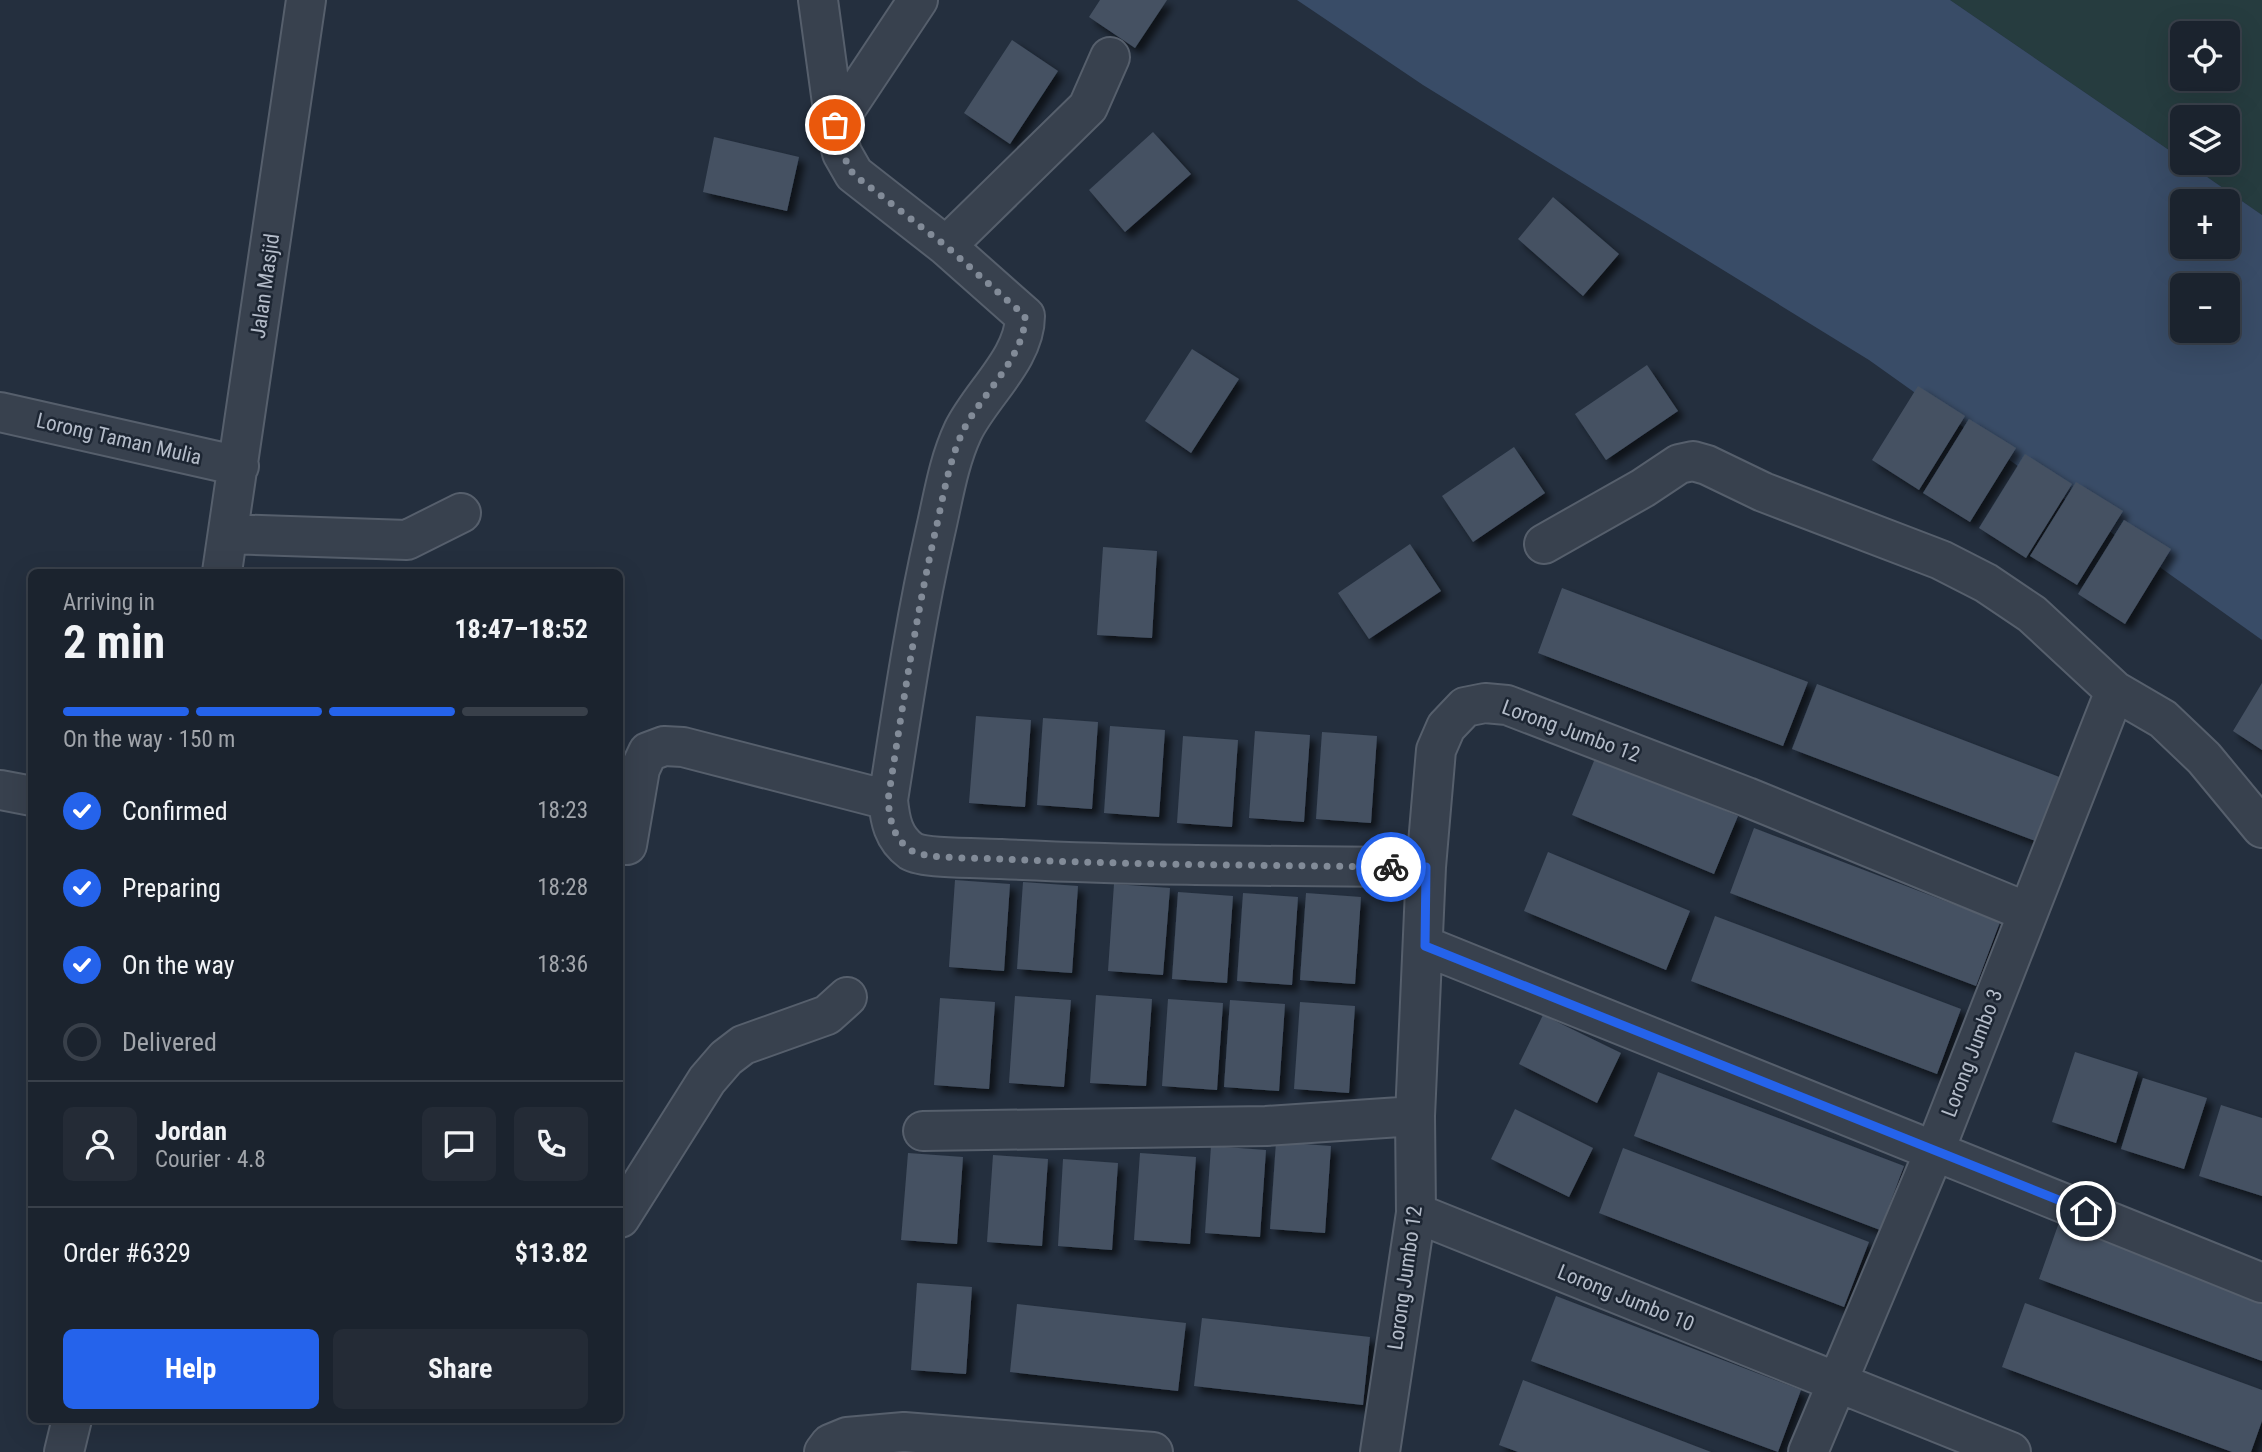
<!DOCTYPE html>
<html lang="en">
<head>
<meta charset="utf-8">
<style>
	:root { --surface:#1b232e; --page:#242b36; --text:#f1f3f6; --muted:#a0a4aa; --line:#39404a; --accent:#2563eb }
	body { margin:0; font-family:"Roboto Condensed",sans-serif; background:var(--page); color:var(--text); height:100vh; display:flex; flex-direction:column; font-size:26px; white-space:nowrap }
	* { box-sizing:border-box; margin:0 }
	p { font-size:23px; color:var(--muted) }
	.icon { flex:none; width:38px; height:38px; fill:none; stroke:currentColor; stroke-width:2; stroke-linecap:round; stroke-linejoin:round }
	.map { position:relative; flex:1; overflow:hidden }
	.sheet { position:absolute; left:28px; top:569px; width:595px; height:854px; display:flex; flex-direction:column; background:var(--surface); border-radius:10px; box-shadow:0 7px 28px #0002,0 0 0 2px var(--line) }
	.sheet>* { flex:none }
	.tools { position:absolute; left:2170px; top:21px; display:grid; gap:14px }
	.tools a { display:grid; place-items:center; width:70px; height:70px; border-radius:10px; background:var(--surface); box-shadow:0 7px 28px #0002,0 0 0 2px var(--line); font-size:35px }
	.pin { position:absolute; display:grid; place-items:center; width:60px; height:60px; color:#fff; margin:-30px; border:4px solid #fff; border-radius:50%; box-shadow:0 2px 7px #0007 }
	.courier { position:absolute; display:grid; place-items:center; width:70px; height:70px; margin:-35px; border:5px solid #2563eb; border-radius:50%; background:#fff; color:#222; box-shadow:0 2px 9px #0007 }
	.headline em { font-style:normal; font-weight:700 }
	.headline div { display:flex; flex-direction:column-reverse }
	.headline { display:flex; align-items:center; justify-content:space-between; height:119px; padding:0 35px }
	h1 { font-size:46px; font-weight:700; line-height:52px }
	.bar { display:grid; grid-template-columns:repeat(4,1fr); gap:10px 7px; align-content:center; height:84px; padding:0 35px }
	.bar i { height:9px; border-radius:5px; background:var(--line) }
	.bar .active { background:var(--accent) }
	.bar p { grid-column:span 4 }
	.line { display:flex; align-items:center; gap:18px; padding:0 35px; border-top:2px solid var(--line) }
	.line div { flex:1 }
	.round { display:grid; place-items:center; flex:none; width:74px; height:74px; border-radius:10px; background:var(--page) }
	ol { padding:0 35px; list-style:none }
	li { display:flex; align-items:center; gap:21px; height:77px }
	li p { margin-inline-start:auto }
	li .icon { padding:7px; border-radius:50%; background:var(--accent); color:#fff; stroke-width:4 }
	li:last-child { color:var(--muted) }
	li i { width:38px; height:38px; border:4px solid var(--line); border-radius:50% }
	.button { display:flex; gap:14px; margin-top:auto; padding:14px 35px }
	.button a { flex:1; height:80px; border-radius:10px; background:var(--accent); color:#fff; font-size:28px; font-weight:700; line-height:80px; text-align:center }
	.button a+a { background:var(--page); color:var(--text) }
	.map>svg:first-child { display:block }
	.green { fill:#263c3f; fill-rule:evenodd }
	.water { fill:#394c67; fill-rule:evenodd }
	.building { fill:#455162; filter:url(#shadow) }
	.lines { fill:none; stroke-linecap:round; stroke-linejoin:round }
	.minor-casing { stroke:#565f6c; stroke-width:42 }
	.minor { stroke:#38414e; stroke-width:38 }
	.done { stroke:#828b98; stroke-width:7; stroke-dasharray:0 12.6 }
	.route { stroke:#2563eb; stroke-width:9 }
	.labels { text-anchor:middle; stroke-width:5; stroke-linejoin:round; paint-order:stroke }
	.street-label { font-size:21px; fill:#b4bcc9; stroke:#1d2633 }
</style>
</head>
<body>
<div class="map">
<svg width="2262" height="1452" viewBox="0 0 2262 1452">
	<defs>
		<filter id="shadow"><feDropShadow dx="6" dy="6" stdDeviation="3.5" flood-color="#0009"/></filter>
	</defs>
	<rect width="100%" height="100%" fill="#242f3e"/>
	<path class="green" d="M 1950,0 L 2262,0 L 2262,215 L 2187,163 L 2228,163 L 2228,117 L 2182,117 L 2182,159 ZM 2182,33 L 2228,33 L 2228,79 L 2182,79 Z"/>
	<path class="water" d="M 1297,0 L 1950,0 L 2182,159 L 2182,163 L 2187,163 L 2262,215 L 2262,640 L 1869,360 L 1423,85 ZM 2182,201 L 2228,201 L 2228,247 L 2182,247 ZM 2182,285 L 2228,285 L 2228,331 L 2182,331 Z"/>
	<path class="building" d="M 1100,0 L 1167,0 L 1135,48 L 1089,17 Z
		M 1012,40 L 1058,71 L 1010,144 L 964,113 Z
		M 1153,132 L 1191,174 L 1125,232 L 1089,190 Z
		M 714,137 L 799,157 L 787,211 L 703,192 Z
		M 1553,197 L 1619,254 L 1583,296 L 1518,239 Z
		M 1192,349 L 1239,379 L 1191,453 L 1145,421 Z
		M 1647,365 L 1678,411 L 1606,460 L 1575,414 Z
		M 1918,386 L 1965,416 L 1919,490 L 1872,460 Z
		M 1969,419 L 2016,448 L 1970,522 L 1923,493 Z
		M 1514,447 L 1545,493 L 1473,542 L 1442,496 Z
		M 2025,454 L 2072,484 L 2026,558 L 1979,528 Z
		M 2076,482 L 2123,511 L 2077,585 L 2030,556 Z
		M 2124,520 L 2171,549 L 2125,624 L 2078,594 Z
		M 1410,544 L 1441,591 L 1369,639 L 1338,593 Z
		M 1103,547 L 1157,551 L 1152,638 L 1097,635 Z
		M 1562,588 L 1808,682 L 1783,746 L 1538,653 Z
		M 2262,683 L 2262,750 L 2233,731 Z
		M 1817,684 L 2062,778 L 2038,842 L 1792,749 Z
		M 976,716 L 1031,720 L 1025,807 L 969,803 Z
		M 1043,718 L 1098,722 L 1092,809 L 1037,805 Z
		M 1110,726 L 1165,730 L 1159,817 L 1104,813 Z
		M 1255,731 L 1310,735 L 1304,822 L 1249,818 Z
		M 1322,732 L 1377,736 L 1371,823 L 1316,819 Z
		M 1183,736 L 1238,740 L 1232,827 L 1177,823 Z
		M 1596,756 L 1738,816 L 1714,874 L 1572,815 Z
		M 1754,828 L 2000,922 L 1976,986 L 1730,893 Z
		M 1548,852 L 1690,911 L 1666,970 L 1524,911 Z
		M 955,880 L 1010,884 L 1004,971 L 949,967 Z
		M 1023,882 L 1078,886 L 1072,973 L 1017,969 Z
		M 1114,884 L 1170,888 L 1163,975 L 1108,971 Z
		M 1178,892 L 1233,896 L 1227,983 L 1172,979 Z
		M 1243,893 L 1298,897 L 1292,985 L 1237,981 Z
		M 1306,893 L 1361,897 L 1355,984 L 1300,980 Z
		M 1715,916 L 1961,1009 L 1937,1074 L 1691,981 Z
		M 1096,995 L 1152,999 L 1146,1086 L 1090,1083 Z
		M 1015,996 L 1071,1000 L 1064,1087 L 1009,1083 Z
		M 940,998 L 995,1002 L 989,1089 L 934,1085 Z
		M 1168,999 L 1223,1003 L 1217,1090 L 1162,1086 Z
		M 1230,1000 L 1285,1004 L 1279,1091 L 1224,1087 Z
		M 1300,1002 L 1355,1006 L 1349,1093 L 1294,1089 Z
		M 1543,1015 L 1621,1053 L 1597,1103 L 1519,1064 Z
		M 2075,1052 L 2138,1072 L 2116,1143 L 2052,1122 Z
		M 1658,1072 L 1904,1166 L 1880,1230 L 1634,1136 Z
		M 2143,1078 L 2207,1098 L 2184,1169 L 2121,1149 Z
		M 2221,1105 L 2262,1118 L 2262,1196 L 2199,1176 Z
		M 1515,1109 L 1593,1148 L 1569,1197 L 1491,1159 Z
		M 1276,1142 L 1331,1146 L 1325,1233 L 1270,1229 Z
		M 1211,1146 L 1266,1150 L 1260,1237 L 1205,1233 Z
		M 1623,1148 L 1869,1242 L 1844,1307 L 1599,1213 Z
		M 908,1153 L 963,1157 L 957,1244 L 901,1240 Z
		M 1140,1153 L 1196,1157 L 1190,1244 L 1134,1240 Z
		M 993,1155 L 1048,1159 L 1042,1246 L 987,1242 Z
		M 1063,1159 L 1118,1163 L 1112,1250 L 1058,1246 Z
		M 2062,1214 L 2262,1288 L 2262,1361 L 2039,1279 Z
		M 917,1283 L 972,1287 L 966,1374 L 911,1370 Z
		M 1556,1296 L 1801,1390 L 1778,1452 L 1531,1361 Z
		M 2025,1303 L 2262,1390 L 2262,1421 L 2251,1452 L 2232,1452 L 2002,1367 Z
		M 1017,1304 L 1186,1323 L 1178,1391 L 1010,1372 Z
		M 1202,1318 L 1370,1337 L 1363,1405 L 1194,1386 Z
		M 1523,1380 L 1711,1452 L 1518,1452 L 1499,1445 Z"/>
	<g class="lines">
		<g class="minor-casing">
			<path id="minor" d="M 818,0 L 835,125 L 842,153 L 854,174 L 946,246 L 1025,316 C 1025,358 981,394 963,431 C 948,463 943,499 935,533 C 915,621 902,711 888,800 C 890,820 893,838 911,851 C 924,859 983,858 1001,859 C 1143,866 1284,866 1426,867
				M 835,125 L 918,0
				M 946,246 L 1088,107 L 1110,57
				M 0,412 L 239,466
				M 228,534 L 407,540 L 461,513
				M 1544,544 L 1643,488 L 1679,464 L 1693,461 L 1707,465 L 1763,492 L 1941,560 L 1986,583 L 2032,614 L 2115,691 L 2163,719 L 2204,758 L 2262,828
				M 222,572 L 306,0
				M 0,790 L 32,796
				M 627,845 L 640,769 L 648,752 L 664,746 L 683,747 L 888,800
				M 1425,946 L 2262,1283
				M 923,1131 L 1266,1126 L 1415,1116
				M 1416,1213 L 2011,1452
				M 620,1218 L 707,1080 L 726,1058 L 743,1045 L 827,1015 L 847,997
				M 64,1452 L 72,1419
				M 824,1452 L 830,1444 L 847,1437 L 904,1432 L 1153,1452
				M 1380,1452 L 1416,1213 L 1415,1116 L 1426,867 L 1436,750 L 1446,727 L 1465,707 L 1485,703 L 1507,705 L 1747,797 L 2027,912
				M 1808,1452 L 1935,1150 L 2115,691"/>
		</g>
		<use href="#minor" class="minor"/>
	</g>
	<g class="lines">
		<path class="done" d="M 835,125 L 842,153 L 853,174 L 946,246 L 1025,316 C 1025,358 981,394 963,431 C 948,463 943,499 935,533 C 915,621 902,711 888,800 C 890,820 893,839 912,851 C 924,859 984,858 1001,859 C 1131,865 1261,865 1391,867"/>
		<path class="route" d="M 1391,867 L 1426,867 L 1425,946 L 2086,1211"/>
	</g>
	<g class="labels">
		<g class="street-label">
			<text transform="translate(265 286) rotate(-82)" y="7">Jalan Masjid</text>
			<text transform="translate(119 439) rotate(13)" y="7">Lorong Taman Mulia</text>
			<text transform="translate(1571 731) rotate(20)" y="7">Lorong Jumbo 12</text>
			<text transform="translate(1972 1053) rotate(-69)" y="7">Lorong Jumbo 3</text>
			<text transform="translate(1405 1278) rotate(-82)" y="7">Lorong Jumbo 12</text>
			<text transform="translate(1626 1298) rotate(22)" y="7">Lorong Jumbo 10</text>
		</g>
	</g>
</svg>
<div class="tools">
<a><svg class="icon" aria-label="locate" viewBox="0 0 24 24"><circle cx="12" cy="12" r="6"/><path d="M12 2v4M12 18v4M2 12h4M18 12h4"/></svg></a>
<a><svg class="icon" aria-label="layers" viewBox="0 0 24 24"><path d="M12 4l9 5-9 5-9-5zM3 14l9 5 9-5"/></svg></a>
<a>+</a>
<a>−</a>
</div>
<div class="pin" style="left:835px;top:125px;background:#ea580c"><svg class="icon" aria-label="bag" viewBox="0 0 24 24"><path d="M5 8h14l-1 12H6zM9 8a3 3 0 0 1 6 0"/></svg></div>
<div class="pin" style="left:2086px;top:1211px;background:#1f2937"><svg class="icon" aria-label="home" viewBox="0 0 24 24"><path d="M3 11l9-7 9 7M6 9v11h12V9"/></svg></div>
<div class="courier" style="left:1391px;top:867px"><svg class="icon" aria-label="bike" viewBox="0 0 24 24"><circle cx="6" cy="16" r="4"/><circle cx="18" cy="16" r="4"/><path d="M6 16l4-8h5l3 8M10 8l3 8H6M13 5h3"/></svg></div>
<section class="sheet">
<div class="headline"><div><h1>2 min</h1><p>Arriving in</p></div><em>18:47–18:52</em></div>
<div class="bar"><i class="active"></i><i class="active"></i><i class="active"></i><i></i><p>On the way · 150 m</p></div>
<ol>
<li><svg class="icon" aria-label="check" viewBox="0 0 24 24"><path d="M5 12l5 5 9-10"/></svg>Confirmed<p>18:23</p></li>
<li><svg class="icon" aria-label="check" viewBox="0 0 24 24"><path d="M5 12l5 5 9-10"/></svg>Preparing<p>18:28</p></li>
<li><svg class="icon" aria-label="check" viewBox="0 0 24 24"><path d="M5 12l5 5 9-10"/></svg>On the way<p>18:36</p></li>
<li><i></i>Delivered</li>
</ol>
<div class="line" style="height:126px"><a class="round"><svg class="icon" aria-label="person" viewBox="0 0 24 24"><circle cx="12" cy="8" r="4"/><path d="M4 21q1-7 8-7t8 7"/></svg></a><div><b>Jordan</b><p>Courier · 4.8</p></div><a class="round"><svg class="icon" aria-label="chat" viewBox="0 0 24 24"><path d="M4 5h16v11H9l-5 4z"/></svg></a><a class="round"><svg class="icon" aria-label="phone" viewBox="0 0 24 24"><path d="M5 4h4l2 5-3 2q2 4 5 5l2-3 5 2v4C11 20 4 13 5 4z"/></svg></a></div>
<div class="line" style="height:91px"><div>Order #6329</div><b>$13.82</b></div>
<div class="button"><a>Help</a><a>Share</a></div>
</section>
</div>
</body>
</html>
